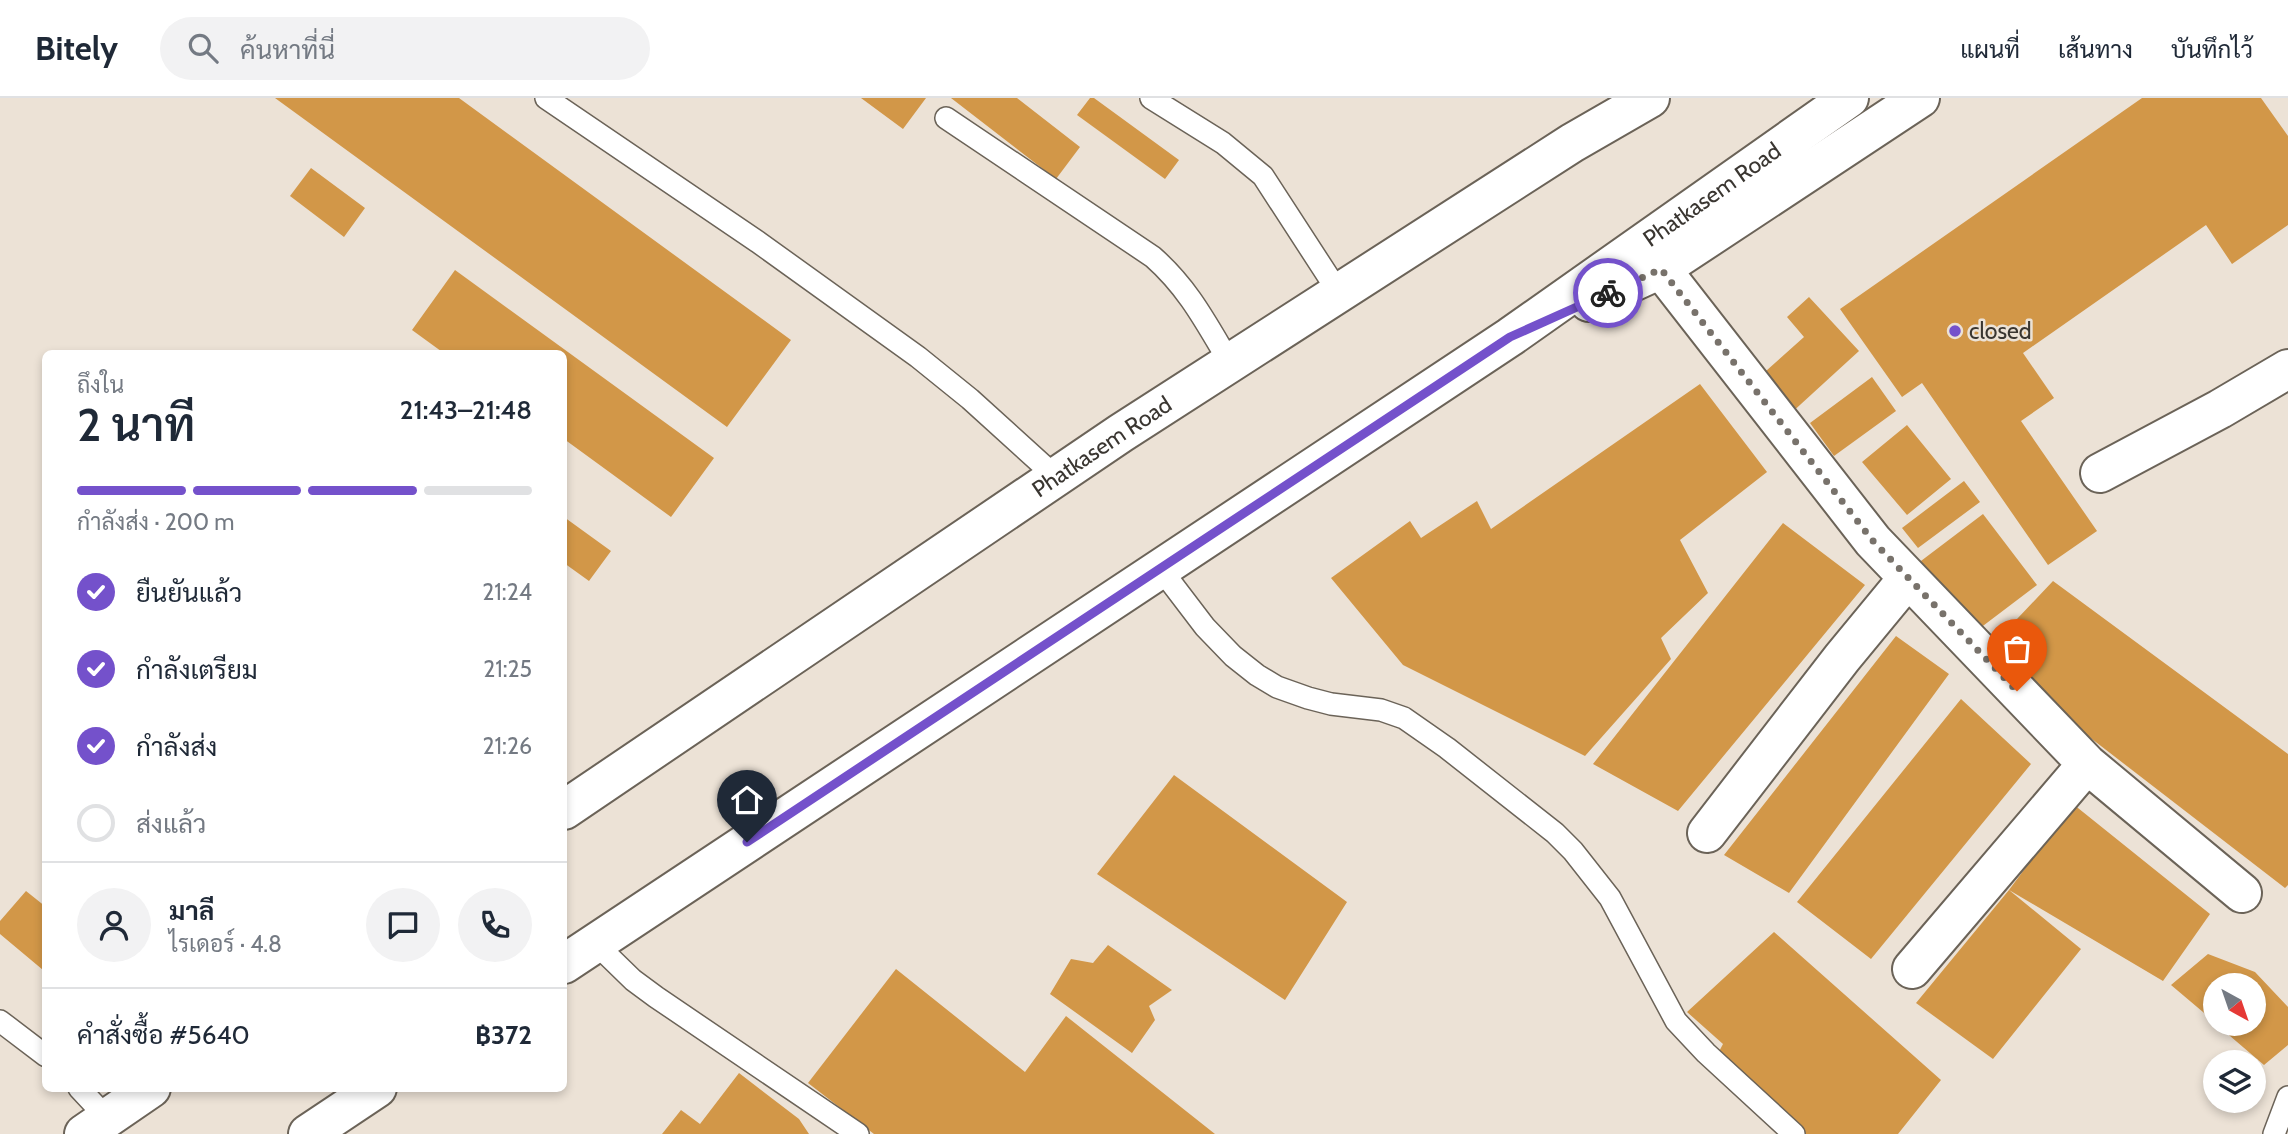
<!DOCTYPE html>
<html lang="th">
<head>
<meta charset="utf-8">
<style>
	:root { --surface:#fff; --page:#f2f2f3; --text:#1f2937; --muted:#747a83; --line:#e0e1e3; --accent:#7451cb }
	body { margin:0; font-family:Cabin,Sarabun,sans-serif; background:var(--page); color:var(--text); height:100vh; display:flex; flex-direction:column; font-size:26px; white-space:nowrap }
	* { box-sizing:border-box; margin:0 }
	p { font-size:23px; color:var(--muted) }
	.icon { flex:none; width:38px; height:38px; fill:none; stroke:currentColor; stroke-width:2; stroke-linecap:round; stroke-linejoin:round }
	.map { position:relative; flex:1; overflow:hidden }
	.drawer { position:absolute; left:42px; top:252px; width:525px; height:742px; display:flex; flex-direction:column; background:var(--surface); border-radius:10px; box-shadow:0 4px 10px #0003 }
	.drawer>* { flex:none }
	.needle { width:46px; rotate:140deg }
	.tools { position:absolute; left:2203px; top:875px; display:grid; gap:14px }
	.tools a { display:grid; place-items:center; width:63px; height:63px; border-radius:50%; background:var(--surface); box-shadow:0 4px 10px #0003; font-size:35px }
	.pin { position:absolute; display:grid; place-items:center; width:60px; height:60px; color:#fff; margin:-72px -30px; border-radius:50% 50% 50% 0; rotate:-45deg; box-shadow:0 0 7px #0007 }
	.pin .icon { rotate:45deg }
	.courier { position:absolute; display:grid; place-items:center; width:70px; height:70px; margin:-35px; border:5px solid #7451cb; border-radius:50%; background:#fff; color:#222; box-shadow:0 2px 9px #0007 }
	.summary em { font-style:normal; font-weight:600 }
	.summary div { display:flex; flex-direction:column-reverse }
	.summary { display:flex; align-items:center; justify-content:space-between; height:119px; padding:0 35px }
	h1 { font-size:46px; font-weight:600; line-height:52px }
	.bar { display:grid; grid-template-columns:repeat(4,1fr); gap:10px 7px; align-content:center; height:84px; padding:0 35px }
	.bar i { height:9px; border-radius:5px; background:var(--line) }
	.bar .active { background:var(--accent) }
	.bar p { grid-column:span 4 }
	.line { display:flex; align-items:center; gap:18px; padding:0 35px; border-top:2px solid var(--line) }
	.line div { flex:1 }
	.round { display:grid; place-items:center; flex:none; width:74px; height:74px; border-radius:37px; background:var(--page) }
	ol { padding:0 35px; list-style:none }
	li { display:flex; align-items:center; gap:21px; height:77px }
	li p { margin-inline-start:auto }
	li .icon { padding:7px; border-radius:50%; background:var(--accent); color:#fff; stroke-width:4 }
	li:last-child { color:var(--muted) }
	li i { width:38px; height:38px; border:4px solid var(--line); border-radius:50% }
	header { display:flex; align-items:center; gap:42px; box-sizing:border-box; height:98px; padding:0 35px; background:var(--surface); border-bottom:2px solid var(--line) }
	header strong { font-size:33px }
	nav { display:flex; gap:38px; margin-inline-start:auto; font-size:24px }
	.search { width:490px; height:63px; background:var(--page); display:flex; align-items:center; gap:18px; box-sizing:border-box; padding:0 24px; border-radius:38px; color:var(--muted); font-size:26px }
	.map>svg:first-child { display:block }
	.building { fill:#d29748 }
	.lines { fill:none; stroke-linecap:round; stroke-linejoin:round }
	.lane-casing { stroke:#6b6358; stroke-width:24 }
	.street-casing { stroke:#6b6358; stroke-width:42 }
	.highway-casing { stroke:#6b6358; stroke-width:42 }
	.lane { stroke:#fff; stroke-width:21 }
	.street { stroke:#fff; stroke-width:38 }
	.highway { stroke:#fff; stroke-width:38 }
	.done { stroke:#78726b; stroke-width:7; stroke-dasharray:0 12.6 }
	.route { stroke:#7451cb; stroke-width:9 }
	.poi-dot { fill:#7451cb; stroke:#ece2d6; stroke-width:2.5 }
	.labels { text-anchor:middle; stroke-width:5; stroke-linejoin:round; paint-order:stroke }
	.street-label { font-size:23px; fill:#3a3631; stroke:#ece2d6 }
	.poi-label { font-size:23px; fill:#3a3631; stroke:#ece2d6; text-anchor:start }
</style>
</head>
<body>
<header>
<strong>Bitely</strong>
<div class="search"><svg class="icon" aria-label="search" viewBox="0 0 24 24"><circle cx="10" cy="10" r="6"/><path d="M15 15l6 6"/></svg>ค้นหาที่นี่</div>
<nav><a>แผนที่</a><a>เส้นทาง</a><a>บันทึกไว้</a></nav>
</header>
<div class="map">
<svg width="2288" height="1036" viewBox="0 0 2288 1036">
	<rect width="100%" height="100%" fill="#ece2d6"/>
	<path class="building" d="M 275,0 L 459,0 L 791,242 L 727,329 Z
		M 861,0 L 926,0 L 903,31 Z
		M 951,0 L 1017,0 L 1080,49 L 1056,81 Z
		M 1090,0 L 1094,0 L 1179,62 L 1165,81 L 1077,17 Z
		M 2142,0 L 2261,0 L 2288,38 L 2288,127 L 2232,166 L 2206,127 L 2023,255 L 2054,300 L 2021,323 L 2097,433 L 2048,467 L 1922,285 L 1902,299 L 1840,211 Z
		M 311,70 L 365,110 L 344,139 L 290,98 Z
		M 455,172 L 714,360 L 671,419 L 564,341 L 564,256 L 445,256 L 412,232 Z
		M 1809,199 L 1859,253 L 1789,317 L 1757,281 L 1804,239 L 1787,219 Z
		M 1872,279 L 1896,313 L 1834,358 L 1810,325 Z
		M 1700,286 L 1767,374 L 1680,442 L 1708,495 L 1661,540 L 1671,561 L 1585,658 L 1403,567 L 1331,480 L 1410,423 L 1421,440 L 1477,403 L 1491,431 Z
		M 1907,327 L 1951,381 L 1907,417 L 1862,364 Z
		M 1964,383 L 1980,404 L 1918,450 L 1902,430 Z
		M 1983,416 L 2037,487 L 1967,540 L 1913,469 Z
		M 564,419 L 611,453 L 589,483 L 564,465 Z
		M 1783,425 L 1865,487 L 1678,713 L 1593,666 Z
		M 2053,483 L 2288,656 L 2288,787 L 2285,790 L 1983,557 Z
		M 1896,538 L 1949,576 L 1789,795 L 1724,757 Z
		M 1961,601 L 2031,666 L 1871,861 L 1797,804 Z
		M 1174,677 L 1347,804 L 1285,902 L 1097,776 Z
		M 2073,706 L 2210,816 L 2163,883 L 2009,792 Z
		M 2009,792 L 2081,851 L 1993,961 L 1916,905 Z
		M 26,793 L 46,809 L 46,868 L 43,872 L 0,836 L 0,823 Z
		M 1774,834 L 1941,982 L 1898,1036 L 1801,1036 L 1714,963 L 1723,946 L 1687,914 Z
		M 1108,847 L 1172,892 L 1149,908 L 1155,922 L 1132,955 L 1050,896 L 1071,861 L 1093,865 Z
		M 2208,856 L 2255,874 L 2288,909 L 2288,947 L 2264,967 L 2216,926 L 2254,926 L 2254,887 L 2216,887 L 2216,925 L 2171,887 Z
		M 896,871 L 1025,974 L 1066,918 L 1215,1036 L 874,1036 L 808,985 Z
		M 739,975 L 799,1021 L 809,1036 L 662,1036 L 681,1012 L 700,1026 Z"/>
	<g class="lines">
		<g class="lane-casing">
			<path id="lane" d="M 546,0 L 758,144 L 918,259 L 970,301 L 1056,379
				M 1151,0 L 1223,45 L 1263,78 L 1339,195
				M 946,20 L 1153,159 C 1189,191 1206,225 1230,265
				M 1160,470 L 1205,529 L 1233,558 L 1257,577 L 1277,589 L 1308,600 L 1331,606 L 1381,612 L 1404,620 L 1447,650 L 1555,735 L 1573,753 L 1610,800 L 1676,923 L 1706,955 L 1794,1036
				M 595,845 L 633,882 L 656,899 L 858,1036
				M 0,923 L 46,958
				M 79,990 L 107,1020
				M 2274,1036 L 2288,999"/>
		</g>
		<g class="street-casing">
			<path id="street" d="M 1661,171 L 1873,443 L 2087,666 L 2242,795
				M 2100,375 L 2220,311 L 2288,271
				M 1707,735 L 1842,560 L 1908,480
				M 1912,871 L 2087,666"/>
		</g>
		<g class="highway-casing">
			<g id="highway">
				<path d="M 1589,204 L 1661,171 L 1920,0"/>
				<path id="s1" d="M 564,712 L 1121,335 L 1572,45 L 1650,0"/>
				<path id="s2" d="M 564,866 L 1510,239 L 1849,0"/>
				<path d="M 84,1036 L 151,990"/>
				<path d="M 308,1036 L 377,990"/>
			</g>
		</g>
		<use href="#lane" class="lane"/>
		<use href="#street" class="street"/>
		<use href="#highway" class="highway"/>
	</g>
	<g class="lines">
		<path class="done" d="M 1608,195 L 1661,171 L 1873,443 L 2017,593"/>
		<path class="route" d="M 747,744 L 1510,239 L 1608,195"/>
	</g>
	<circle class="poi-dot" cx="1955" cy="233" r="7"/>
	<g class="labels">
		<g class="street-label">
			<text dy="8" stroke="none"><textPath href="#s2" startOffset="1382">Phatkasem Road</textPath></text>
			<text dy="8" stroke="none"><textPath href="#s1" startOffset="649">Phatkasem Road</textPath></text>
		</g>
		<g class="poi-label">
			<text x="1969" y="241">closed</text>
		</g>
	</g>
</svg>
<div class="tools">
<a><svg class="needle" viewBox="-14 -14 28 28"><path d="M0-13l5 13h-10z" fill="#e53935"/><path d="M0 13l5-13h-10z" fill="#747a83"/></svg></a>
<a><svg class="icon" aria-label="layers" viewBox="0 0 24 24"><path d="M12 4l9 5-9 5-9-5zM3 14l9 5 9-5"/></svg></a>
</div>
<div class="pin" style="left:2017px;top:593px;background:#ea580c"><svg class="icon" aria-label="bag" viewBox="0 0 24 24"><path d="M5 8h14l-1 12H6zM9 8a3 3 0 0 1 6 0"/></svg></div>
<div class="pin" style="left:747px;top:744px;background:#1f2937"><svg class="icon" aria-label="home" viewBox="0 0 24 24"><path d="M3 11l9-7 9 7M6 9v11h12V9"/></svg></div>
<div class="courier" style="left:1608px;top:195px"><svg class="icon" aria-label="bike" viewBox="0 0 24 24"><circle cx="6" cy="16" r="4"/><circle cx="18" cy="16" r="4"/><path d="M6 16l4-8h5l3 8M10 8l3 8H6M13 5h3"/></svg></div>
<section class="drawer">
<div class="summary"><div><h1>2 นาที</h1><p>ถึงใน</p></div><em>21:43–21:48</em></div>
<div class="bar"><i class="active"></i><i class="active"></i><i class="active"></i><i></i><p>กำลังส่ง · 200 m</p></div>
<ol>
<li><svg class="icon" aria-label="check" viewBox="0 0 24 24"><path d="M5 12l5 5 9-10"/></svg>ยืนยันแล้ว<p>21:24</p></li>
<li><svg class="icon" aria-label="check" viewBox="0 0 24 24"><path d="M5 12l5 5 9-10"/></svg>กำลังเตรียม<p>21:25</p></li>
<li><svg class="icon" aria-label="check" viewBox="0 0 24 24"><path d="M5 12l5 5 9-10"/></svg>กำลังส่ง<p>21:26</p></li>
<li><i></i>ส่งแล้ว</li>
</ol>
<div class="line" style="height:126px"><a class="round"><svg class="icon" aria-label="person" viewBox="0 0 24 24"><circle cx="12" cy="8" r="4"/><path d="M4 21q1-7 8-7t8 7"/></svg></a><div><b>มาลี</b><p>ไรเดอร์ · 4.8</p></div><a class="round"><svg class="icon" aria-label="chat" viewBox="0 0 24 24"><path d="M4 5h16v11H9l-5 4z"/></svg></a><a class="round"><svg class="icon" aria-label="phone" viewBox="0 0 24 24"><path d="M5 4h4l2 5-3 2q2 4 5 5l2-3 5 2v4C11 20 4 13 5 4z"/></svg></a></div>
<div class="line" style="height:91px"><div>คำสั่งซื้อ #5640</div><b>฿372</b></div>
</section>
</div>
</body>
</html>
